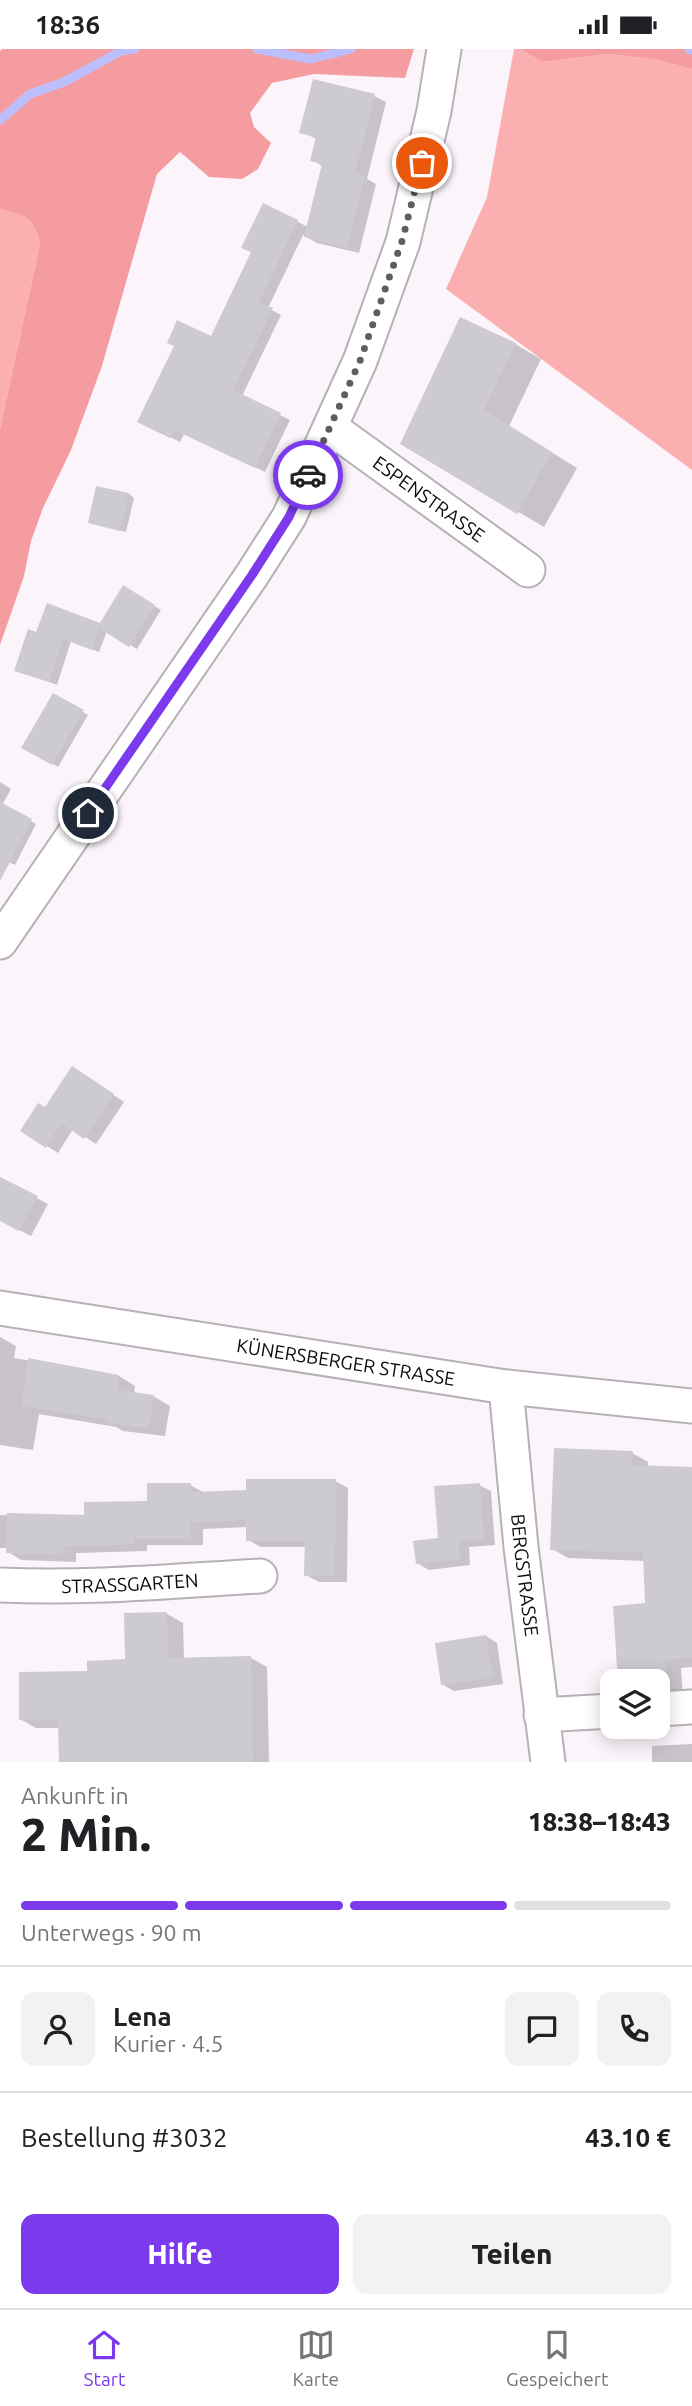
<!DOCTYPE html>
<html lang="de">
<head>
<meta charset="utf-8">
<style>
	:root { --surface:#fff; --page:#f2f2f2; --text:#202124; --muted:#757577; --line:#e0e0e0; --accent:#7c3aed }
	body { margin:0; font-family:Ubuntu,sans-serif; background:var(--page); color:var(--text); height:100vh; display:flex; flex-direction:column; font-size:26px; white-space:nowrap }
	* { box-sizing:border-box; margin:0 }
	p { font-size:23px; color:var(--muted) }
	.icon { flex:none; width:38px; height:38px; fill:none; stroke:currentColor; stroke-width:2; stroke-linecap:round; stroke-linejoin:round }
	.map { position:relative; height:1713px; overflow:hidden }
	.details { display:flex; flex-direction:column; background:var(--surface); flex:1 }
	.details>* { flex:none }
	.fabs { position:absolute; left:600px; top:1620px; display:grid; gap:14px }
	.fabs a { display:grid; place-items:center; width:70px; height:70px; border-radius:14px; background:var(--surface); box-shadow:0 4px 18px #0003; font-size:35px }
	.pin { position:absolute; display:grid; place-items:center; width:60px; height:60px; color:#fff; margin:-30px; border:4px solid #fff; border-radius:50%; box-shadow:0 2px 7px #0007 }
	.courier { position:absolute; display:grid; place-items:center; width:70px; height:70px; margin:-35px; border:5px solid #7c3aed; border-radius:50%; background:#fff; color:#222; box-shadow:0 2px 9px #0007 }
	.overview em { font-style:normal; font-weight:800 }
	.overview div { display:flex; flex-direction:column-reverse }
	.overview { display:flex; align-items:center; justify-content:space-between; height:119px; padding:0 21px }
	h1 { font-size:46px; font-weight:800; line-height:52px }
	.bar { display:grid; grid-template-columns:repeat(4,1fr); gap:10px 7px; align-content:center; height:84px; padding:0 21px }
	.bar i { height:9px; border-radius:5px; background:var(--line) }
	.bar .selected { background:var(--accent) }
	.bar p { grid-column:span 4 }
	.line { display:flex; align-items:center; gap:18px; padding:0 21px; border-top:2px solid var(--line) }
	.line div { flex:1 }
	.round { display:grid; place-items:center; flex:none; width:74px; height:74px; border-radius:14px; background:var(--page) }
	.primary-button { display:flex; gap:14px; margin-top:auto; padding:14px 21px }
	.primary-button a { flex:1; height:80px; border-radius:14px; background:var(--accent); color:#fff; font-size:28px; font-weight:800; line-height:80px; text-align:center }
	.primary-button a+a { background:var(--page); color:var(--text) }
	.status { display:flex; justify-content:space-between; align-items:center; height:49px; padding:0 35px; background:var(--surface); direction:ltr }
	.status svg { height:19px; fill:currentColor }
	.dock { display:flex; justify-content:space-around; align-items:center; height:98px; border-top:2px solid var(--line); background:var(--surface); font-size:19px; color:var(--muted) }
	.dock a { display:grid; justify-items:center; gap:4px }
	.dock .selected { color:var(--accent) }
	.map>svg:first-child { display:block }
	.green { fill:#fbafb1 }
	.forest { fill:#f59ca0 }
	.shadow { fill:#0003 }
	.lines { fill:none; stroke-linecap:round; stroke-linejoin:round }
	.stream { stroke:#bdbffc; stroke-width:9 }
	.building { fill:#cdcad2 }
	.minor-casing { stroke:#b7b0b6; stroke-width:37 }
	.minor { stroke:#fff; stroke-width:33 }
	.done { stroke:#605c5f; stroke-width:7; stroke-dasharray:0 12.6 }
	.route { stroke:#7c3aed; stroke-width:9 }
	.labels { text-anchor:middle; stroke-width:6; stroke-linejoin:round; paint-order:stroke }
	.street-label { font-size:19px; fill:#0d0a0c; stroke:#fbf4fa }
</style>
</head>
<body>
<div class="status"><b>18:36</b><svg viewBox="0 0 49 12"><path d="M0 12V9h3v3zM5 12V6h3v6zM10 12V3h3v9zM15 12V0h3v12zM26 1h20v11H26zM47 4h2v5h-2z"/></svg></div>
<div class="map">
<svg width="692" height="1713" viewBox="0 0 692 1713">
	<rect width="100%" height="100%" fill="#fbf4fa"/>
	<path class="green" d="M 514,0 L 520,0 L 542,13 L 609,5 L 653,10 L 692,20 L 692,421 L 446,240 L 487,148 Z
		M 0,160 C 26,166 34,169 40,195 L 0,380 Z"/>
	<path class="forest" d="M 2,0 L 414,0 L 405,29 L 314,25 L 272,34 L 250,64 L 254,78 L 271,94 L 258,120 L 242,130 L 209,128 L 180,103 L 157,125 L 102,317 L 71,401 L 43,459 L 31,492 L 24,527 L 0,596 L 0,380 L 40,195 C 34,169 26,166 0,160 L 0,2 Z
		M 520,0 L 692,0 L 692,20 L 653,10 L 609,5 L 542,13 Z"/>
	<path class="shadow" d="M 374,47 L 386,53 L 367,130 L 376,135 L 359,204 L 317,194 L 303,186 L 268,259 L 281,266 L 242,347 L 290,371 L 265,423 L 184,385 L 180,393 L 149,378 L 211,289 L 253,203 L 264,156 L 308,178 L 324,118 L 312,111 L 317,90 L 301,83 Z
		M 515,295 L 541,310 L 509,377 L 577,419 L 544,478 L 403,395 Z
		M 129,445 L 134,449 L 126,483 L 90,474 Z
		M 123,538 L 161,561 L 137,600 L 107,582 L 99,603 L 71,592 L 57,636 L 17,621 L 37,585 L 100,576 Z
		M 53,646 L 88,666 L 58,718 L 24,698 Z
		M 0,733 L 11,740 L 2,756 L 36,775 L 15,816 L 0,809 Z
		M 84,1026 L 124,1053 L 96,1095 L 73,1080 L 58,1104 L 47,1097 L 46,1060 Z
		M 6,1133 L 48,1155 L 31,1187 L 0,1171 L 0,1144 Z
		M 0,1288 L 16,1297 L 14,1309 L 119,1327 L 135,1337 L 134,1345 L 153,1347 L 170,1357 L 165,1387 L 123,1382 L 116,1378 L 39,1365 L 33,1401 L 0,1396 Z
		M 632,1404 L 648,1413 L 648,1418 L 692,1419 L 692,1618 L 681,1619 L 683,1649 L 658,1651 L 658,1633 L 647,1556 L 645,1512 L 568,1509 L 552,1500 Z
		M 335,1432 L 348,1439 L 347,1533 L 319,1533 L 306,1526 L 306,1498 L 261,1498 L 248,1491 L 248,1478 L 203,1480 L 203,1496 L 147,1496 L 147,1502 L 76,1504 L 76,1513 L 21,1511 L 8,1503 L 8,1499 L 0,1499 L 0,1466 L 86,1468 L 149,1454 L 190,1436 L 203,1443 L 248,1443 Z
		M 479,1436 L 491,1442 L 495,1496 L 469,1498 L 470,1516 L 429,1521 L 417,1514 L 440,1491 Z
		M 167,1565 L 183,1574 L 184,1611 L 251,1609 L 267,1618 L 269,1713 L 60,1713 L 60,1679 L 36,1679 L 20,1670 L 89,1624 L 127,1612 Z
		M 486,1587 L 497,1594 L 503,1635 L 454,1642 L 442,1635 Z
		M 692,1695 L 692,1713 L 652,1713 L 652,1697 Z"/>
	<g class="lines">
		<path class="stream" d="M 257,0 L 311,10 L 351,0
			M 689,0 L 692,1
			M 0,71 L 30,45 L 64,33 L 121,2 L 135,0"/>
	</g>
	<path class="building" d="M 313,30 L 375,45 L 355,124 L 365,127 L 347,199 L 304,188 L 322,115 L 310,112 L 316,88 L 299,84 Z
		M 263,154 L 298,171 L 259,253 L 273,259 L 233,341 L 281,364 L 255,419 L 174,381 L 170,389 L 137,373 L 174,297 L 167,294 L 177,271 L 211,287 L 251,203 L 241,199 Z
		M 460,268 L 516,294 L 484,361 L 552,403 L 517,465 L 400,395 Z
		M 96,437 L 129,444 L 120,482 L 88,474 Z
		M 123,536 L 155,556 L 129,598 L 99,579 L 92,601 L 63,590 L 49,633 L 14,622 L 28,580 L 36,583 L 47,554 L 100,574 Z
		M 53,644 L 84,661 L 52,716 L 21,699 Z
		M 0,753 L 32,770 L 0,832 Z
		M 72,1017 L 114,1045 L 84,1090 L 61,1074 L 46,1099 L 20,1082 L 38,1054 L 45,1058 Z
		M 0,1128 L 38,1147 L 19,1182 L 0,1172 Z
		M 28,1309 L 119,1326 L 117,1341 L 154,1346 L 149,1379 L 105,1374 L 106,1370 L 21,1357 Z
		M 554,1399 L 633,1402 L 632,1416 L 692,1418 L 692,1608 L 665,1611 L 667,1633 L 618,1633 L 613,1557 L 645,1554 L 643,1504 L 550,1501 Z
		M 246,1430 L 336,1430 L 335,1527 L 304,1527 L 305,1492 L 246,1492 L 246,1471 L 190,1474 L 191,1490 L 134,1490 L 135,1495 L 63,1498 L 63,1506 L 6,1504 L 7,1464 L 84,1466 L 84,1453 L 147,1452 L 147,1434 L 191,1434 L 191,1443 L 246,1441 Z
		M 480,1434 L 484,1490 L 458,1492 L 460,1510 L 416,1515 L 413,1492 L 438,1489 L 434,1437 Z
		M 167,1563 L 168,1609 L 251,1607 L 253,1713 L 59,1713 L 58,1671 L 19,1671 L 19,1623 L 87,1622 L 87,1612 L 125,1610 L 124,1564 Z
		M 486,1586 L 493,1629 L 441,1636 L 435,1594 Z"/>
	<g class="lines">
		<g class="minor-casing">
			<g id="minor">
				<path id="s1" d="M 331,379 L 528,521"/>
				<path d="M 0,893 L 252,526 L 289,468 L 360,312 L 403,193 L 434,62 L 444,0"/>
				<path id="s2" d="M 0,1259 L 506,1338 L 692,1357"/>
				<path id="s3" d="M 506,1338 L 521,1498 L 548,1713"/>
				<path id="s4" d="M 0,1536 C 87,1540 173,1532 260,1527"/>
				<path d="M 658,1660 L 692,1658"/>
				<path d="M 541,1666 L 612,1662"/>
			</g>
		</g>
		<use href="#minor" class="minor"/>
	</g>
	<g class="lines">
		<path class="done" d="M 308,426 L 360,312 L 402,192 L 422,114"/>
		<path class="route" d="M 88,764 L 252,526 L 289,468 L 308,426"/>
	</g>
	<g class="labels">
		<g class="street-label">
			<text dy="7" stroke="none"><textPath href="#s1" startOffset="121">ESPENSTRASSE</textPath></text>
			<text dy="7" stroke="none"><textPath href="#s2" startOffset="350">KÜNERSBERGER STRASSE</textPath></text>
			<text dy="7" stroke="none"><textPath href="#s3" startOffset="189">BERGSTRASSE</textPath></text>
			<text dy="7" stroke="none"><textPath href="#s4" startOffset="130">STRASSGARTEN</textPath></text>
		</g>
	</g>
</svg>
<div class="fabs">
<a><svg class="icon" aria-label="layers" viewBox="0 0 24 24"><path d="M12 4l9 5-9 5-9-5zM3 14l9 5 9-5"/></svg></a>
</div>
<div class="pin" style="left:422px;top:114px;background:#ea580c"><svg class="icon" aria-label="bag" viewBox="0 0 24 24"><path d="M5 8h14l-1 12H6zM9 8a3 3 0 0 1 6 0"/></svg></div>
<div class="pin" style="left:88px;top:764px;background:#1f2937"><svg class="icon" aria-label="home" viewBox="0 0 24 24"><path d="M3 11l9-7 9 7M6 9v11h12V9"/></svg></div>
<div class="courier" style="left:308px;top:426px"><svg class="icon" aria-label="car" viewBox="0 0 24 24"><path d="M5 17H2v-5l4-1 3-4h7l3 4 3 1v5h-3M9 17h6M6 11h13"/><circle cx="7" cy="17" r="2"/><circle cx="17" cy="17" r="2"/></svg></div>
</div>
<section class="details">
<div class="overview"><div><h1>2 Min.</h1><p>Ankunft in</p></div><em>18:38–18:43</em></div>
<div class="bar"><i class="selected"></i><i class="selected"></i><i class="selected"></i><i></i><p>Unterwegs · 90 m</p></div>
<div class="line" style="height:126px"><a class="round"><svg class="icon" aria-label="person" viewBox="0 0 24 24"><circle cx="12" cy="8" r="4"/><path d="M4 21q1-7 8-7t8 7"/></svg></a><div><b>Lena</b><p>Kurier · 4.5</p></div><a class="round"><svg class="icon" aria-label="chat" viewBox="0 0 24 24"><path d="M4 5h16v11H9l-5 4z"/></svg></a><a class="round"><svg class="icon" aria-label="phone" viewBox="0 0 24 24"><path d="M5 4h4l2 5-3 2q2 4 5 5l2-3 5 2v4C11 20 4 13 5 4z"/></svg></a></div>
<div class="line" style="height:91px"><div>Bestellung #3032</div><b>43.10 €</b></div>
<div class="primary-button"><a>Hilfe</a><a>Teilen</a></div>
</section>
<nav class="dock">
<a class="selected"><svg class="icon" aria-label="home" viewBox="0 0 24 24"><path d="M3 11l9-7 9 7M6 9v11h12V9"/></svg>Start</a>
<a><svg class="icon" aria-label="map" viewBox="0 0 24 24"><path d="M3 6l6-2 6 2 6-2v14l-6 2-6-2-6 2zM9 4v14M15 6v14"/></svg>Karte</a>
<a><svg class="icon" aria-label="saved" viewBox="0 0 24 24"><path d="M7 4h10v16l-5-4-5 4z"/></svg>Gespeichert</a>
</nav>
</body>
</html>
